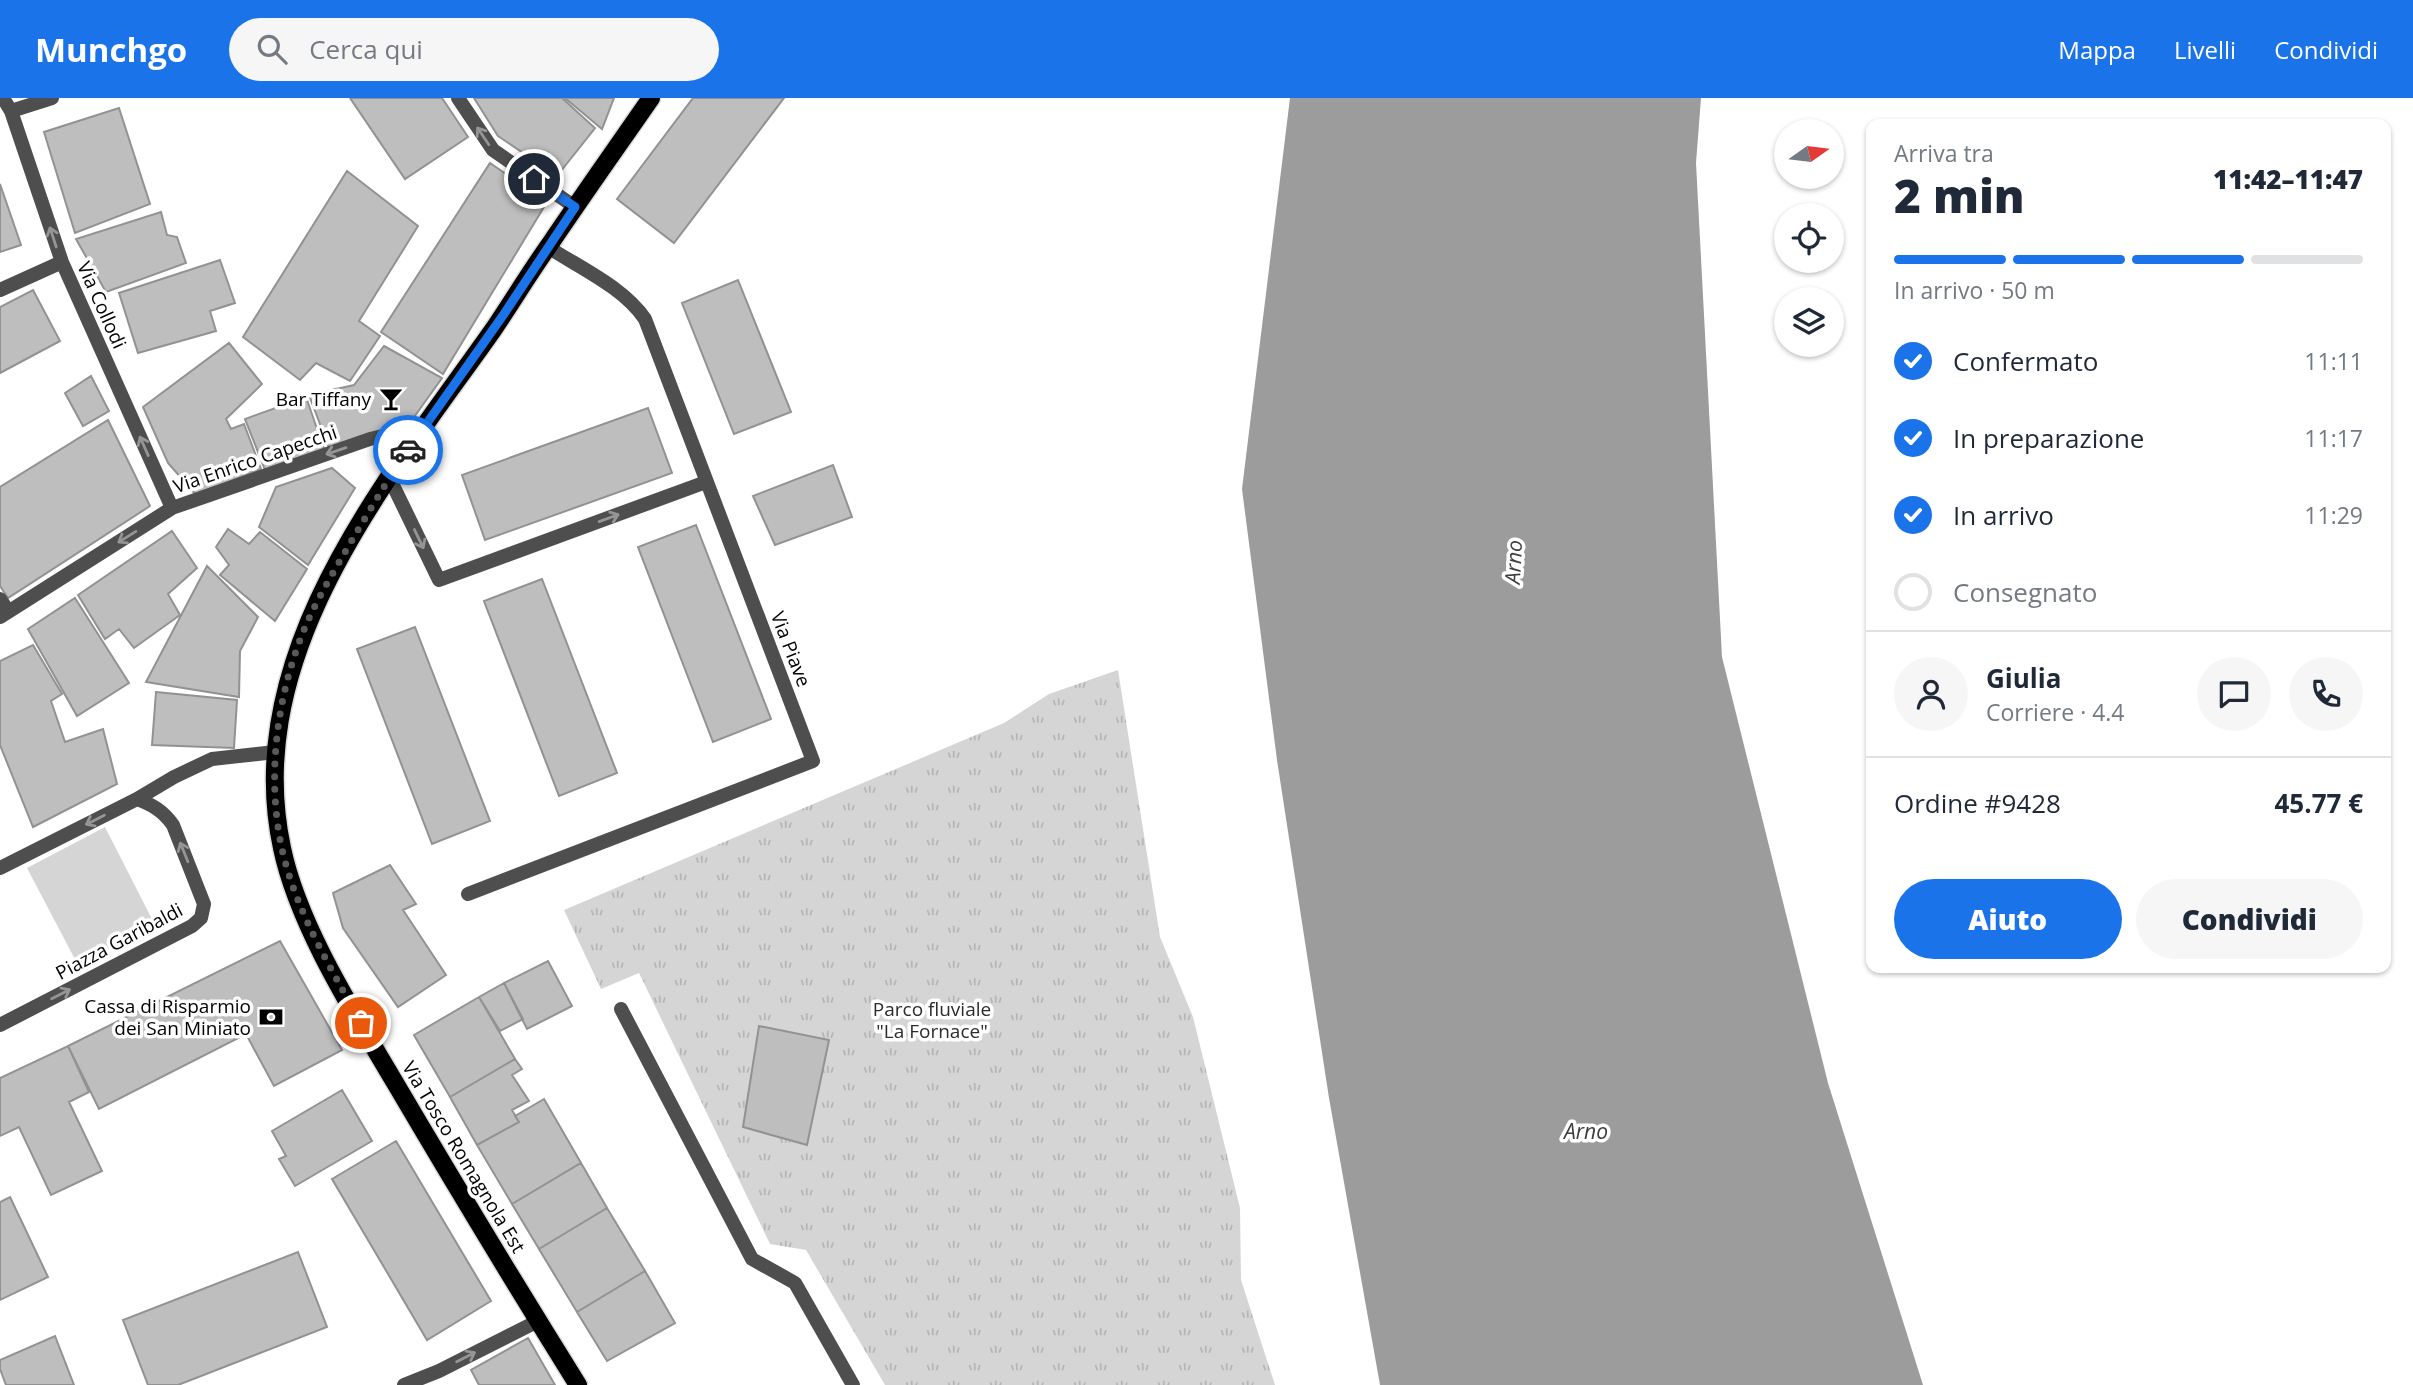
<!DOCTYPE html>
<html lang="it">
<head>
<meta charset="utf-8">
<style>
	:root { --surface:#fff; --page:#f6f6f7; --text:#1f2937; --muted:#747a83; --line:#e0e1e3; --accent:#1a73e8 }
	body { margin:0; font-family:"Open Sans",sans-serif; background:var(--page); color:var(--text); height:100vh; display:flex; flex-direction:column; font-size:26px; white-space:nowrap }
	* { box-sizing:border-box; margin:0 }
	p { font-size:23px; color:var(--muted) }
	.icon { flex:none; width:38px; height:38px; fill:none; stroke:currentColor; stroke-width:2; stroke-linecap:round; stroke-linejoin:round }
	.map { position:relative; flex:1; overflow:hidden }
	.side { position:absolute; left:1866px; top:21px; width:525px; height:854px; display:flex; flex-direction:column; background:var(--surface); border-radius:14px; box-shadow:0 2px 5px #0004 }
	.side>* { flex:none }
	.needle { width:46px; rotate:76deg }
	.controls { position:absolute; left:1774px; top:21px; display:grid; gap:14px }
	.controls a { display:grid; place-items:center; width:70px; height:70px; border-radius:50%; background:var(--surface); box-shadow:0 2px 5px #0004; font-size:35px }
	.pin { position:absolute; display:grid; place-items:center; width:60px; height:60px; color:#fff; margin:-30px; border:4px solid #fff; border-radius:50%; box-shadow:0 2px 7px #0007 }
	.courier { position:absolute; display:grid; place-items:center; width:70px; height:70px; margin:-35px; border:5px solid #1a73e8; border-radius:50%; background:#fff; color:#222; box-shadow:0 2px 9px #0007 }
	.summary em { font-style:normal; font-weight:800 }
	.summary div { display:flex; flex-direction:column-reverse }
	.summary { display:flex; align-items:center; justify-content:space-between; height:119px; padding:0 28px }
	h1 { font-size:46px; font-weight:800; line-height:52px }
	.bar { display:grid; grid-template-columns:repeat(4,1fr); gap:10px 7px; align-content:center; height:84px; padding:0 28px }
	.bar i { height:9px; border-radius:5px; background:var(--line) }
	.bar .selected { background:var(--accent) }
	.bar p { grid-column:span 4 }
	.line { display:flex; align-items:center; gap:18px; padding:0 28px; border-top:2px solid var(--line) }
	.line div { flex:1 }
	.round { display:grid; place-items:center; flex:none; width:74px; height:74px; border-radius:37px; background:var(--page) }
	ol { padding:0 28px; list-style:none }
	li { display:flex; align-items:center; gap:21px; height:77px }
	li p { margin-inline-start:auto }
	li .icon { padding:7px; border-radius:50%; background:var(--accent); color:#fff; stroke-width:4 }
	li:last-child { color:var(--muted) }
	li i { width:38px; height:38px; border:4px solid var(--line); border-radius:50% }
	.action { display:flex; gap:14px; margin-top:auto; padding:14px 28px }
	.action a { flex:1; height:80px; border-radius:42px; background:var(--accent); color:#fff; font-size:28px; font-weight:800; line-height:80px; text-align:center }
	.action a+a { background:var(--page); color:var(--text) }
	header { display:flex; align-items:center; gap:42px; box-sizing:border-box; height:98px; padding:0 35px; background:var(--accent); color:#fff }
	header strong { font-size:33px }
	nav { display:flex; gap:38px; margin-inline-start:auto; font-size:24px }
	.search { width:490px; height:63px; background:var(--page); display:flex; align-items:center; gap:18px; box-sizing:border-box; padding:0 24px; border-radius:38px; color:var(--muted); font-size:26px }
	.map>svg:first-child { display:block }
	.grass { fill:#d5d5d5 }
	.park { fill:url(#park-tufts) }
	.water { fill:#9c9c9c }
	.building { fill:#bebebe; stroke:#929292; stroke-width:2 }
	.lines { fill:none; stroke-linecap:round; stroke-linejoin:round }
	.primary-casing { stroke:#dbdbdb; stroke-width:21 }
	.service { stroke:#4e4e4e; stroke-width:14 }
	.pedestrian { stroke:#4e4e4e; stroke-width:14 }
	.minor { stroke:#4e4e4e; stroke-width:14 }
	.primary { stroke:#000; stroke-width:18 }
	.oneway { stroke:#959595 }
	.done { stroke:#595959; stroke-width:7; stroke-dasharray:0 12.6 }
	.route { stroke:#1a73e8; stroke-width:9 }
	.labels { text-anchor:middle; stroke-width:7; stroke-linejoin:round; paint-order:stroke }
	.street-label { font-size:19px; fill:#000; stroke:#fff }
	.poi-label { font-size:19px; fill:#000; stroke:#fff; text-anchor:end }
	.park-label { font-size:19px; fill:#2c2c2c; stroke:#fff }
	.water-label { font-size:21px; font-style:italic; fill:#3d3d3d; stroke:#fff }
</style>
</head>
<body>
<header>
<strong>Munchgo</strong>
<div class="search"><svg class="icon" aria-label="search" viewBox="0 0 24 24"><circle cx="10" cy="10" r="6"/><path d="M15 15l6 6"/></svg>Cerca qui</div>
<nav><a>Mappa</a><a>Livelli</a><a>Condividi</a></nav>
</header>
<div class="map">
<svg width="2413" height="1287" viewBox="0 0 2413 1287">
	<defs>
		<pattern id="park-tufts" width="24" height="20" patternUnits="userSpaceOnUse" patternTransform="scale(1.75)"><rect width="24" height="20" fill="#d5d5d5"/><path d="M3 7l-1-3M5 7V3M7 7l1-3M15 17l-1-3M17 17v-4M19 17l1-3" fill="none" stroke="#b5b5b5"/></pattern>
	</defs>
	<rect width="100%" height="100%" fill="#fff"/>
	<path class="grass" d="M 105,729 L 155,827 L 78,867 L 27,770 Z"/>
	<path class="park" d="M 1118,572 L 1160,839 L 1193,919 L 1240,1110 L 1241,1182 L 1275,1287 L 885,1287 L 806,1152 L 770,1146 L 639,875 L 601,891 L 564,812 L 1004,625 L 1049,596 Z"/>
	<path class="water" d="M 1290,0 L 1701,0 L 1696,65 L 1722,559 L 1828,985 L 1923,1287 L 1380,1287 L 1329,1000 L 1277,662 L 1242,391 Z"/>
	<path class="building" d="M 350,0 L 442,0 L 468,39 L 405,81 Z
		M 474,0 L 562,0 L 595,30 L 557,78 L 498,38 Z
		M 565,0 L 614,0 L 602,31 Z
		M 693,0 L 784,0 L 674,145 L 617,101 Z
		M 119,10 L 150,106 L 75,135 L 44,34 Z
		M 490,65 L 547,104 L 443,276 L 381,234 Z
		M 347,73 L 418,128 L 359,223 L 380,238 L 350,283 L 316,265 L 300,282 L 243,239 Z
		M 0,86 L 21,147 L 0,154 Z
		M 161,114 L 167,137 L 177,139 L 186,165 L 106,194 L 76,141 Z
		M 220,162 L 235,205 L 210,213 L 216,233 L 138,255 L 119,195 Z
		M 738,182 L 791,314 L 734,336 L 682,205 Z
		M 33,192 L 60,243 L 0,275 L 0,209 Z
		M 229,245 L 262,286 L 226,321 L 231,331 L 244,326 L 261,371 L 196,397 L 168,365 L 143,309 Z
		M 384,248 L 442,280 L 412,322 L 329,350 L 309,297 L 354,287 Z
		M 91,278 L 109,313 L 83,328 L 65,295 Z
		M 306,299 L 324,351 L 265,372 L 245,321 Z
		M 648,310 L 672,375 L 485,442 L 462,377 Z
		M 108,322 L 150,408 L 8,500 L 0,488 L 0,389 Z
		M 833,367 L 852,419 L 775,447 L 753,398 Z
		M 332,370 L 355,390 L 308,467 L 259,429 L 276,389 Z
		M 696,427 L 771,621 L 713,644 L 638,449 Z
		M 228,431 L 249,446 L 260,434 L 307,471 L 275,523 L 220,477 L 229,467 L 216,449 Z
		M 172,433 L 197,470 L 168,496 L 180,517 L 134,550 L 119,531 L 105,541 L 78,497 Z
		M 207,468 L 258,519 L 240,553 L 239,599 L 146,584 Z
		M 542,481 L 617,675 L 559,698 L 484,503 Z
		M 75,500 L 129,585 L 77,618 L 28,531 Z
		M 415,529 L 490,723 L 432,746 L 357,551 Z
		M 33,547 L 62,596 L 51,603 L 65,644 L 103,631 L 117,686 L 33,729 L 0,647 L 0,563 Z
		M 156,594 L 237,602 L 234,650 L 152,647 Z
		M 390,767 L 416,806 L 403,812 L 446,877 L 398,909 L 343,830 L 333,795 Z
		M 280,843 L 342,952 L 274,988 L 246,936 L 99,1011 L 68,948 Z
		M 548,863 L 572,908 L 527,931 L 504,885 Z
		M 504,885 L 523,921 L 500,933 L 479,899 Z
		M 479,899 L 515,961 L 450,999 L 414,937 Z
		M 759,928 L 829,942 L 807,1047 L 743,1029 Z
		M 68,948 L 89,994 L 69,1004 L 102,1073 L 51,1097 L 19,1029 L 0,1038 L 0,980 Z
		M 515,961 L 522,971 L 512,977 L 529,1003 L 512,1012 L 519,1024 L 477,1047 L 450,999 Z
		M 342,992 L 372,1043 L 295,1088 L 279,1061 L 286,1058 L 272,1033 Z
		M 544,1001 L 581,1065 L 512,1106 L 477,1047 L 519,1024 L 515,1018 Z
		M 396,1043 L 491,1203 L 427,1242 L 332,1081 Z
		M 581,1065 L 607,1110 L 539,1151 L 512,1106 Z
		M 10,1099 L 48,1179 L 0,1202 L 0,1104 Z
		M 607,1110 L 645,1173 L 577,1214 L 539,1151 Z
		M 298,1154 L 327,1229 L 178,1287 L 148,1287 L 123,1222 Z
		M 645,1173 L 675,1225 L 607,1263 L 577,1214 Z
		M 55,1238 L 74,1287 L 6,1287 L 0,1271 L 0,1262 Z
		M 528,1240 L 555,1287 L 479,1287 L 471,1272 Z"/>
	<g class="lines">
		<g class="primary-casing">
			<path id="primary" d="M 578,1287 C 515,1186 454,1085 394,983 C 354,915 298,827 282,750 C 240,555 388,381 493,232 C 512,204 530,174 550,146 C 583,97 617,49 651,0"/>
		</g>
		<path class="service" d="M 389,379 L 439,482 L 706,384
			M 621,911 L 752,1161 L 795,1185 L 853,1287"/>
		<path class="pedestrian" d="M 0,501 L 8,513"/>
		<path class="minor" d="M 3,0 L 11,13
			M 52,0 L 11,13 L 62,164 L 172,410
			M 458,0 L 493,52 L 575,109
			M 0,192 L 62,164
			M 0,519 L 172,410 L 370,341 L 425,328
			M 137,701 L 174,679 L 212,661 L 275,654
			M 0,770 L 137,701 C 153,707 163,713 173,727 L 204,806 L 201,820 L 192,828 L 0,927
			M 468,796 L 813,663 L 645,221 C 623,189 580,170 548,149
			M 404,1287 L 439,1273 L 538,1223"/>
		<use href="#primary" class="primary"/>
	</g>
	<defs><path id="oneway-shaft" d="M-6 0H5M1.5-3L5.5 0L1.5 3" fill="none" stroke-width="1.6" stroke-linecap="round" stroke-linejoin="round" transform="scale(1.75)"/></defs>
	<g class="oneway">
		<use href="#oneway-shaft" transform="translate(483 38) rotate(-124)"/>
		<use href="#oneway-shaft" transform="translate(53 139) rotate(-108)"/>
		<use href="#oneway-shaft" transform="translate(144 348) rotate(-114)"/>
		<use href="#oneway-shaft" transform="translate(336 353) rotate(161)"/>
		<use href="#oneway-shaft" transform="translate(609 420) rotate(-20)"/>
		<use href="#oneway-shaft" transform="translate(127 439) rotate(148)"/>
		<use href="#oneway-shaft" transform="translate(419 441) rotate(64)"/>
		<use href="#oneway-shaft" transform="translate(95 722) rotate(153)"/>
		<use href="#oneway-shaft" transform="translate(184 754) rotate(-112)"/>
		<use href="#oneway-shaft" transform="translate(61 896) rotate(-27)"/>
		<use href="#oneway-shaft" transform="translate(466 1259) rotate(-27)"/>
	</g>
	<g class="lines">
		<path class="done" d="M 361,925 C 331,870 296,814 282,751 C 266,678 277,595 306,527 C 319,497 336,470 352,442 C 370,412 388,381 408,352"/>
		<path class="route" d="M 408,352 L 504,216 L 575,109 L 534,81"/>
	</g>
	<defs>
		<g id="bar-bare" transform="scale(1.89)"><path d="M-6-5H6L.8 .8V4.5H3.5V6h-7V4.5H-.8V.8Z" fill="#000" stroke="#fff" stroke-width="2.5" paint-order="stroke"/></g>
		<g id="bank-bare" transform="scale(1.89)"><path d="M-6-4H6V4H-6ZM0-2.3a2.3 2.3 0 1 0 0 4.6a2.3 2.3 0 1 0 0-4.6Z" fill="#000" stroke="#fff" stroke-width="2.5" paint-order="stroke"/></g>
	</defs>
	<g fill-rule="evenodd">
		<use href="#bar-bare" x="391" y="301"/>
		<use href="#bank-bare" x="271" y="919"/>
	</g>
	<g class="labels">
		<g class="street-label">
			<text transform="translate(102 207) rotate(66)" y="7">Via Collodi</text>
			<text transform="translate(255 361) rotate(-19)" y="7">Via Enrico Capecchi</text>
			<text transform="translate(791 551) rotate(69)" y="7">Via Piave</text>
			<text transform="translate(119 843) rotate(-28)" y="7">Piazza Garibaldi</text>
			<text transform="translate(464 1059) rotate(59)" y="7">Via Tosco Romagnola Est</text>
		</g>
		<g class="poi-label">
			<text x="371" y="308">Bar Tiffany</text>
			<text x="251" y="915">Cassa di Risparmio<tspan x="251" dy="22">dei San Miniato</tspan></text>
		</g>
		<g class="park-label">
			<text x="932" y="918">Parco fluviale<tspan x="932" dy="22">"La Fornace"</tspan></text>
		</g>
		<g class="water-label">
			<text transform="translate(1514 464) rotate(-87)" y="7">Arno</text>
			<text x="1586" y="1041">Arno</text>
		</g>
	</g>
</svg>
<div class="controls">
<a><svg class="needle" viewBox="-14 -14 28 28"><path d="M0-13l5 13h-10z" fill="#e53935"/><path d="M0 13l5-13h-10z" fill="#747a83"/></svg></a>
<a><svg class="icon" aria-label="locate" viewBox="0 0 24 24"><circle cx="12" cy="12" r="6"/><path d="M12 2v4M12 18v4M2 12h4M18 12h4"/></svg></a>
<a><svg class="icon" aria-label="layers" viewBox="0 0 24 24"><path d="M12 4l9 5-9 5-9-5zM3 14l9 5 9-5"/></svg></a>
</div>
<div class="pin" style="left:361px;top:925px;background:#ea580c"><svg class="icon" aria-label="bag" viewBox="0 0 24 24"><path d="M5 8h14l-1 12H6zM9 8a3 3 0 0 1 6 0"/></svg></div>
<div class="pin" style="left:534px;top:81px;background:#1f2937"><svg class="icon" aria-label="home" viewBox="0 0 24 24"><path d="M3 11l9-7 9 7M6 9v11h12V9"/></svg></div>
<div class="courier" style="left:408px;top:352px"><svg class="icon" aria-label="car" viewBox="0 0 24 24"><path d="M5 17H2v-5l4-1 3-4h7l3 4 3 1v5h-3M9 17h6M6 11h13"/><circle cx="7" cy="17" r="2"/><circle cx="17" cy="17" r="2"/></svg></div>
<section class="side">
<div class="summary"><div><h1>2 min</h1><p>Arriva tra</p></div><em>11:42–11:47</em></div>
<div class="bar"><i class="selected"></i><i class="selected"></i><i class="selected"></i><i></i><p>In arrivo · 50 m</p></div>
<ol>
<li><svg class="icon" aria-label="check" viewBox="0 0 24 24"><path d="M5 12l5 5 9-10"/></svg>Confermato<p>11:11</p></li>
<li><svg class="icon" aria-label="check" viewBox="0 0 24 24"><path d="M5 12l5 5 9-10"/></svg>In preparazione<p>11:17</p></li>
<li><svg class="icon" aria-label="check" viewBox="0 0 24 24"><path d="M5 12l5 5 9-10"/></svg>In arrivo<p>11:29</p></li>
<li><i></i>Consegnato</li>
</ol>
<div class="line" style="height:126px"><a class="round"><svg class="icon" aria-label="person" viewBox="0 0 24 24"><circle cx="12" cy="8" r="4"/><path d="M4 21q1-7 8-7t8 7"/></svg></a><div><b>Giulia</b><p>Corriere · 4.4</p></div><a class="round"><svg class="icon" aria-label="chat" viewBox="0 0 24 24"><path d="M4 5h16v11H9l-5 4z"/></svg></a><a class="round"><svg class="icon" aria-label="phone" viewBox="0 0 24 24"><path d="M5 4h4l2 5-3 2q2 4 5 5l2-3 5 2v4C11 20 4 13 5 4z"/></svg></a></div>
<div class="line" style="height:91px"><div>Ordine #9428</div><b>45.77 €</b></div>
<div class="action"><a>Aiuto</a><a>Condividi</a></div>
</section>
</div>
</body>
</html>
